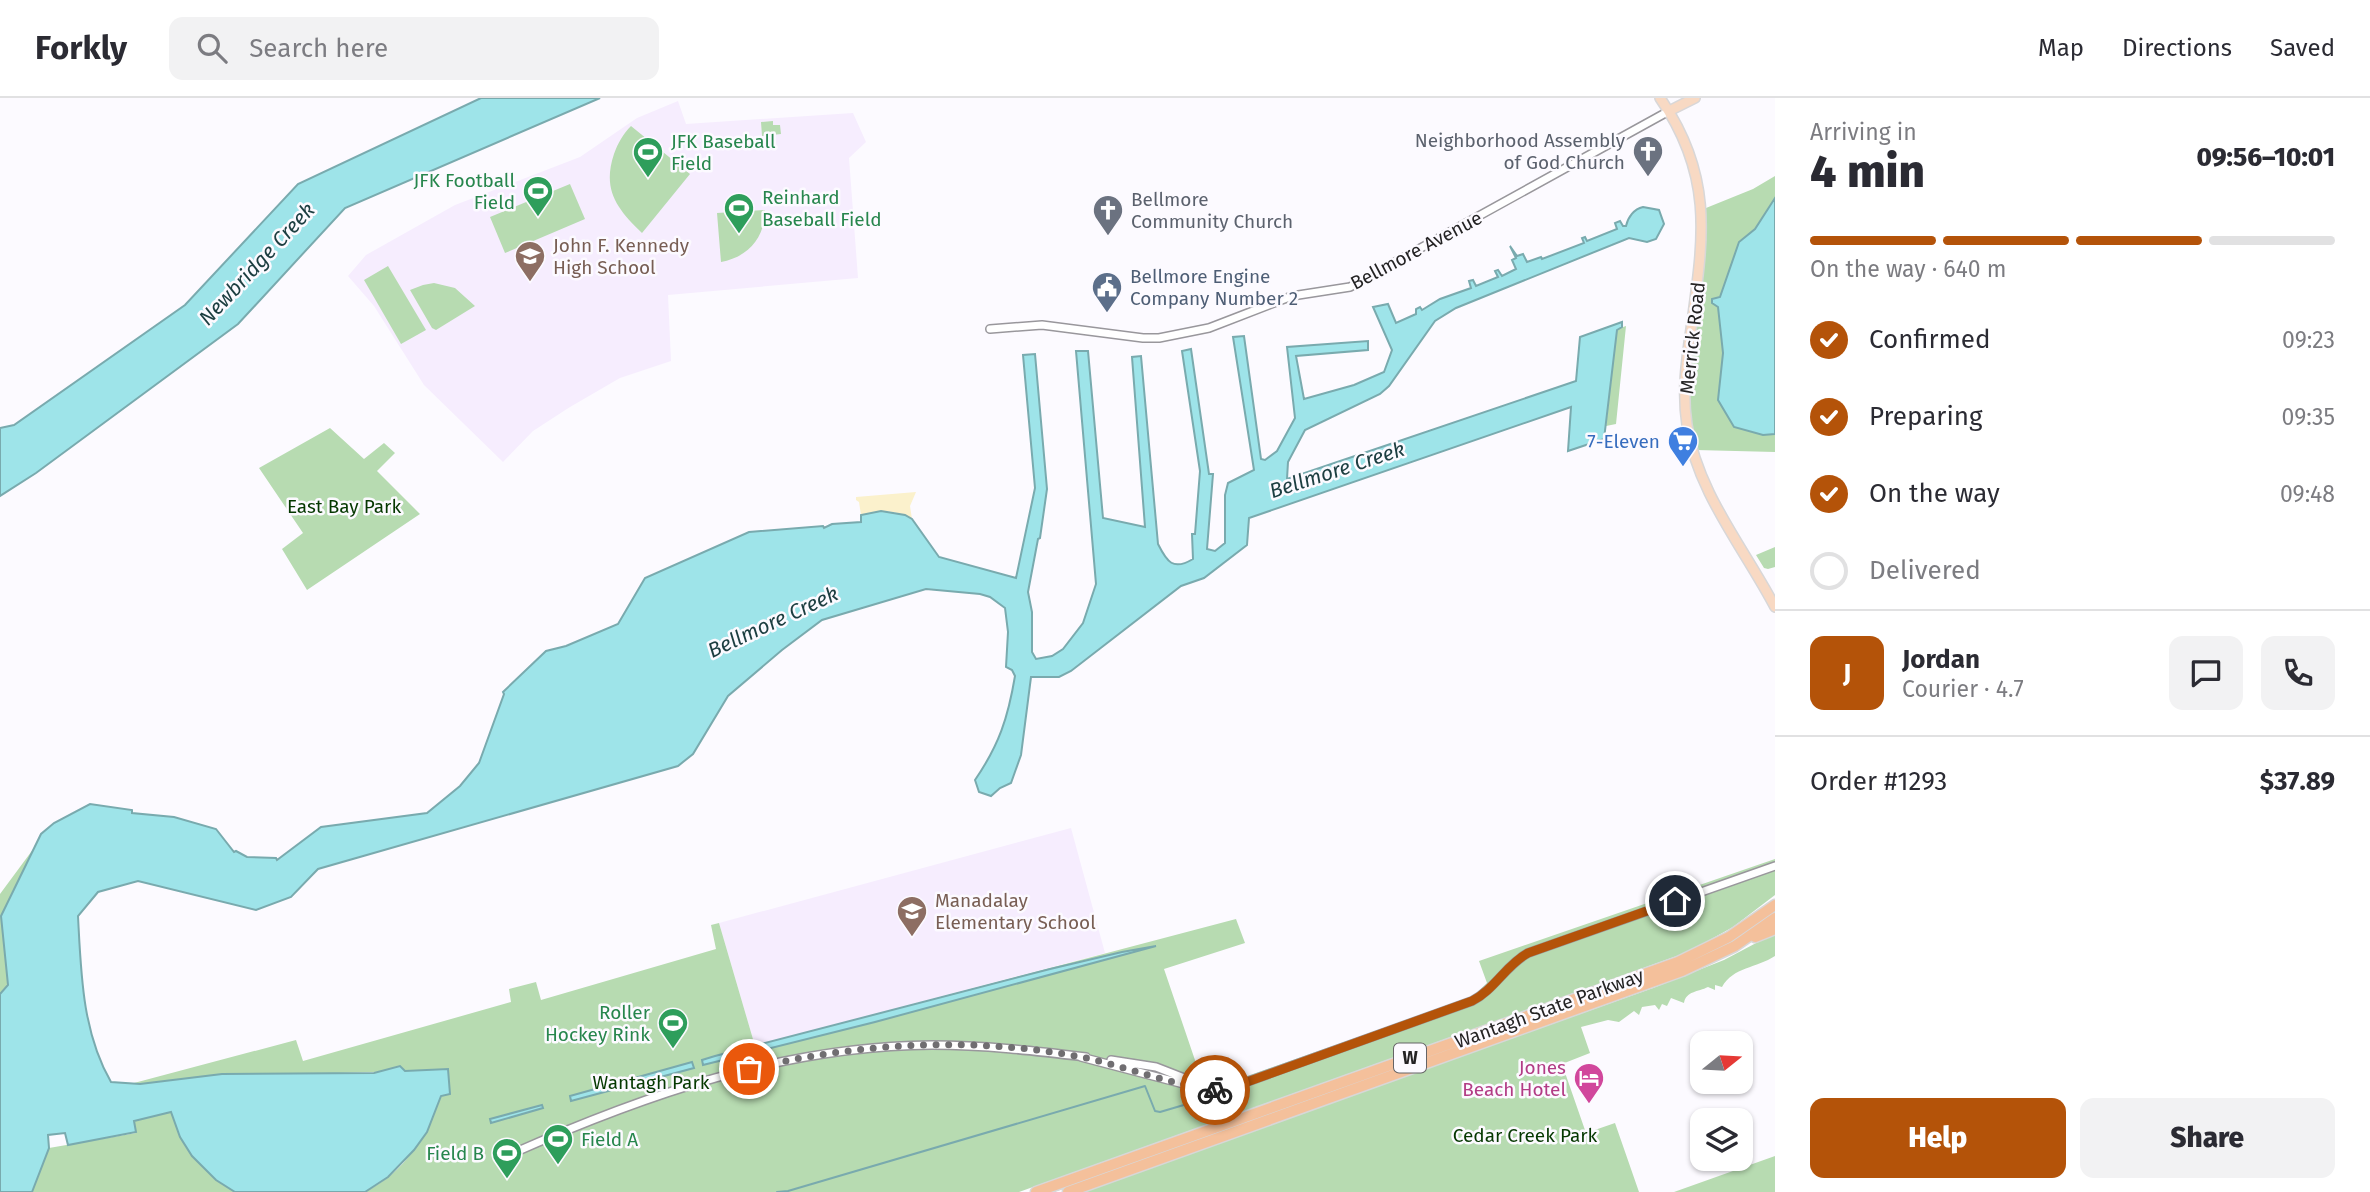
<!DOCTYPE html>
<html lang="en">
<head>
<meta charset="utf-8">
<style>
	:root { --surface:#fff; --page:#f2f2f3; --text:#2b2b33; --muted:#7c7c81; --line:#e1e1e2; --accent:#b45309 }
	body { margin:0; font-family:"Fira Sans",sans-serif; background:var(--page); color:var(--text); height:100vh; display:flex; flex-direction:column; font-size:26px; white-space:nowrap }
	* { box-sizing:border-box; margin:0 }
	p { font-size:23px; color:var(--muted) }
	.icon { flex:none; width:38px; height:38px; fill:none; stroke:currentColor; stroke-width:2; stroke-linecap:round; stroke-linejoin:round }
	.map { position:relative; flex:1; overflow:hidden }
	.details { display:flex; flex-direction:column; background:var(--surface); width:595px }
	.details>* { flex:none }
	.needle { width:46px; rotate:72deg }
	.fabs { position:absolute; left:1690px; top:933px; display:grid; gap:14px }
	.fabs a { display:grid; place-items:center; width:63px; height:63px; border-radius:14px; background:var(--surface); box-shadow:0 2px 5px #0004; font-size:35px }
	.pin { position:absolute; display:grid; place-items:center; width:60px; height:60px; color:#fff; margin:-30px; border:4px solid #fff; border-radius:50%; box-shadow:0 2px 7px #0007 }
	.courier { position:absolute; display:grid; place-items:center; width:70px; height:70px; margin:-35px; border:5px solid #b45309; border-radius:50%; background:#fff; color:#222; box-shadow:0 2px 9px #0007 }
	.head em { font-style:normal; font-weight:800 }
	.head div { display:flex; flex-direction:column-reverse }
	.head { display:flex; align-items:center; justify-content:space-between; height:119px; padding:0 35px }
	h1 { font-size:46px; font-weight:800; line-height:52px }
	.bar { display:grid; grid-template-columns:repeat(4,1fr); gap:10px 7px; align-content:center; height:84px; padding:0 35px }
	.bar i { height:9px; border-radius:5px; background:var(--line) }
	.bar .selected { background:var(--accent) }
	.bar p { grid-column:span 4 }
	.line { display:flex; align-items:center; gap:18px; padding:0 35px; border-top:2px solid var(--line) }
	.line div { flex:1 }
	.round { display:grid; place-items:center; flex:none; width:74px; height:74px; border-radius:14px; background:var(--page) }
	ol { padding:0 35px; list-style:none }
	li { display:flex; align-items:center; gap:21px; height:77px }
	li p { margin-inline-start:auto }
	li .icon { padding:7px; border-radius:50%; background:var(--accent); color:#fff; stroke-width:4 }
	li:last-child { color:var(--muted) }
	li i { width:38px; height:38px; border:4px solid var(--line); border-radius:50% }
	.cta { display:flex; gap:14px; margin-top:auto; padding:14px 35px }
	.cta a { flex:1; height:80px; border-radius:14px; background:var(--accent); color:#fff; font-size:28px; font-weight:800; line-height:80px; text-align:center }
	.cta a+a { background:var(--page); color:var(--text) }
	header { display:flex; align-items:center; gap:42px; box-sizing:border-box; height:98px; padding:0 35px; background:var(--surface); border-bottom:2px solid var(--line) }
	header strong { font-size:33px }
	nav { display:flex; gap:38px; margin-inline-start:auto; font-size:24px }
	.search { width:490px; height:63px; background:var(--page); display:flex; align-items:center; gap:18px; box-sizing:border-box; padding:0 24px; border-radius:14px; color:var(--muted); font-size:26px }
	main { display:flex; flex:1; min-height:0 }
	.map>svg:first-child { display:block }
	.education { fill:#f6edfe }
	.green { fill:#b7dbb1 }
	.sand { fill:#fbf1cc }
	.water { fill:#9ee4e9; stroke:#79aaae; stroke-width:2 }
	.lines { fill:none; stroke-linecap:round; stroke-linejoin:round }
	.stream { stroke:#79aaae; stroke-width:2 }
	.minor-casing { stroke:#99979c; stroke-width:10 }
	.major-casing { stroke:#d8d7d8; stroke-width:12 }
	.highway-casing { stroke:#d8d7d8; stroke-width:13 }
	.minor { stroke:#fff; stroke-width:7 }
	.major { stroke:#f8d9c3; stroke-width:9 }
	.highway { stroke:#f4c09b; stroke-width:10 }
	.done { stroke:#706e71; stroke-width:7; stroke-dasharray:0 12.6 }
	.route { stroke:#b45309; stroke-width:9 }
	.labels { text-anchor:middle; stroke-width:5; stroke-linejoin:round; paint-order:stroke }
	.shield { fill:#fcfaff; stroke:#656466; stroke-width:2 }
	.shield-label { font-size:18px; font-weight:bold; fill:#242324 }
	.worship-label { font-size:19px; fill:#5b616d; stroke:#fcfaff; text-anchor:end }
	.leisure-label { font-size:19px; fill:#27864d; stroke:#fcfaff; text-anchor:start }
	.education-label { font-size:19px; fill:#785e54; stroke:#fcfaff; text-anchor:start }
	.street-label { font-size:19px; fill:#242324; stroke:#fcfaff }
	.service-label { font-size:19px; fill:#4e5e75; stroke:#fcfaff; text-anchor:start }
	.shop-label { font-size:19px; fill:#366cbe; stroke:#fcfaff; text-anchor:end }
	.park-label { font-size:19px; fill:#053800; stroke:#fcfaff }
	.hotel-label { font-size:19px; fill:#b23c85; stroke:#fcfaff; text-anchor:end }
	.water-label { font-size:21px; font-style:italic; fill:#1c3e41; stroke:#fcfaff }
</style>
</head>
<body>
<header>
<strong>Forkly</strong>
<div class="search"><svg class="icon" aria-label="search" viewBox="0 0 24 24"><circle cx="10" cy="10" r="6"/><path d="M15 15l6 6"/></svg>Search here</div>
<nav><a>Map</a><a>Directions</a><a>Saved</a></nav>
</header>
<main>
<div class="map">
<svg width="1775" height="1094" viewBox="0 0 1775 1094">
	<rect width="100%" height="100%" fill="#fcfaff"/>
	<path class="education" d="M 678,3 L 686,26 L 853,15 L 866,44 L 849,60 L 858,180 L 668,197 L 671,263 L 620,280 L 570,309 L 533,333 L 503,364 L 424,287 L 374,208 L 348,178 L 366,157 L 455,107 L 580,59 L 637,20 Z
		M 1071,730 L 1105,855 L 755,948 L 719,825 Z"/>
	<path class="green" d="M 773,23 L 773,27 L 780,27 L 781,36 L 762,38 L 761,24 Z
		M 631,28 L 690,76 L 642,135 C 617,111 602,92 614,56 C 618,45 623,36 631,28 Z
		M 1775,78 L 1775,354 L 1696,352 C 1672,273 1708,190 1706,110 L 1753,91 Z
		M 570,86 L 585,121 L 505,155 L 490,119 Z
		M 765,112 C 765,140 748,159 721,164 L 717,115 Z
		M 388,168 L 426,232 L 401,246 L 364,182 Z
		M 434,185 L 455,190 L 475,208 L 436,232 L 432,230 L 410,192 L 423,187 Z
		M 1626,228 L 1616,326 L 1606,328 L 1617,231 Z
		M 330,330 L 364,361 L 384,345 L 395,355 L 377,373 L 420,416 L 307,492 L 282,451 L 303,435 L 259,370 Z
		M 1775,449 L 1775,469 L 1768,471 L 1764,470 L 1756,457 Z
		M 34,750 L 1,818 L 8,887 L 0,896 L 0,796 Z
		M 1775,761 L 1775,797 L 1733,829 L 1688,854 L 1019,1094 L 365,1094 C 405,1074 427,1038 441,998 L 405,973 L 274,977 L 222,976 L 140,986 L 134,985 L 296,942 L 303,963 L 511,904 L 509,891 L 536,884 L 541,902 L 716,851 L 711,827 L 719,825 L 755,948 L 1236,821 L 1245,845 L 1164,871 L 1197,968 L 1219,988 L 1472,899 L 1487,885 L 1479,863 Z
		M 1775,811 L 1775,814 C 1746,837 1717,853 1683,868 L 1054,1094 L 1046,1094 L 1717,850 L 1750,830 Z
		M 1775,835 L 1775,858 C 1757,870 1733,869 1722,889 L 1715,887 L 1715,892 L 1708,889 C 1698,894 1686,893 1684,905 L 1671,900 L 1667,908 L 1662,906 L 1659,912 L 1655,907 L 1642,909 L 1639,917 L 1634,913 L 1619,924 L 1608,922 L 1581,929 L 1590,955 L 1562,966 L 1586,1035 L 1615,1025 L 1639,1094 L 1080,1094 L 1653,890 L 1724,862 Z
		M 171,1014 C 182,1051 203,1074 235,1094 L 32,1094 L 49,1050 L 136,1035 L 133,1023 Z
		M 1775,1058 L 1775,1094 L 1674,1094 Z"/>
	<path class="sand" d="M 916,394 L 910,408 L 912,421 C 897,412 877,411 861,417 L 859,404 L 856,402 L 856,399 Z"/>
	<path class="water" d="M 481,0 L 600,0 L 345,110 L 238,226 L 36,375 L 0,398 L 0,330 L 14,327 L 185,207 L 298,86 Z
		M 1775,100 L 1775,336 L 1763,337 L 1734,329 L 1718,302 L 1723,255 L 1718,209 L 1712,205 L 1712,201 L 1720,199 L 1739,144 L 1755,131 Z
		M 1643,109 L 1659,112 L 1664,126 L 1656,141 L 1647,144 L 1629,140 L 1456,210 L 1435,223 L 1389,288 L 1380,296 L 1305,332 L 1288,364 L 1287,381 L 1576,283 L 1580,239 L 1622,224 L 1622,229 L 1617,232 L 1604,341 L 1568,353 L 1571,309 L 1249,420 L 1247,447 L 1204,480 L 1181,488 L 1071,573 L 1059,579 L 1031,579 L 1021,657 L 1011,685 L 1000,690 L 991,698 L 979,694 L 975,682 C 999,647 1008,620 1015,578 L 1012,572 L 1006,569 L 1008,534 L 1005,510 L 990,499 L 980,496 L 926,491 L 822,522 L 782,552 L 728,598 L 693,656 L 678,668 L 318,771 L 291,799 L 256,812 L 138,783 L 98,794 L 78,818 C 81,874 82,934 111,984 L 140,986 L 222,976 L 374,975 L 400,968 L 405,973 L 448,971 L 450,996 L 441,998 L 427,1034 L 414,1052 L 388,1079 L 365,1094 L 235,1094 L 216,1082 L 192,1058 L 180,1039 L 171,1014 L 134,1023 L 136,1034 L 68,1047 L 65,1035 L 48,1037 L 49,1050 L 32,1094 L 0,1094 L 0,896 L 8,887 L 1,818 L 41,736 L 54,725 L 90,706 L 132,712 L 132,715 L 174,719 L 216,731 L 234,754 L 236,753 L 247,759 L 276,760 L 277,762 L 321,729 L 427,715 L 460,688 L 479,665 L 504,596 L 503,594 L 546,553 L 566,548 L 618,526 L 645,480 L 749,434 L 823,428 L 824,430 L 832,426 L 861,424 L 861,417 L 881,413 L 905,417 L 912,421 L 939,459 L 1016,480 L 1035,390 L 1023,257 L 1035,256 L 1047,391 L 1040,440 L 1038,441 L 1028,494 L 1032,514 L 1032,554 L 1036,561 L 1052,558 L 1063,551 L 1083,525 L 1096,486 L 1076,253 L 1088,253 L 1103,420 L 1145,429 L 1132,259 L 1141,258 L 1158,446 C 1167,464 1173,473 1193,461 L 1192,436 L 1195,436 L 1200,373 L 1182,253 L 1191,251 L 1209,376 L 1213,376 L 1207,451 L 1215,453 L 1225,445 L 1225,397 L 1228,385 L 1254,372 L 1233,239 L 1244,238 L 1261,361 L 1265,362 L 1277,353 L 1295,320 L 1287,249 L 1368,243 L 1368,252 L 1296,258 L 1304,301 L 1354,287 L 1384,274 L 1392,252 L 1373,209 L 1388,206 L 1396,225 L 1416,216 L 1416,211 L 1420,209 L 1422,212 L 1440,201 L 1471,190 L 1469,183 L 1473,182 L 1476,188 L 1498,179 L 1495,173 L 1498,172 L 1502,178 L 1516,171 L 1512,162 L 1516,160 L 1510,148 L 1517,158 L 1523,156 L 1527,164 L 1541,159 L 1542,161 L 1584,145 L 1582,140 L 1585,139 L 1587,143 L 1617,131 L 1615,125 L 1620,123 L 1623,128 L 1626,128 C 1628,119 1634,111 1643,109 Z
		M 1156,848 L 875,924 L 703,967 L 702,962 L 715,958 L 1050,871 L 1122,854 Z
		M 692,964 L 694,970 L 571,1003 L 570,998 Z
		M 542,1007 L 543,1010 L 491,1025 L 490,1021 Z"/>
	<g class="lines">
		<path class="stream" d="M 777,1094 L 788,1093 L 1145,988 L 1155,1013 L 1160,1014 L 1194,1004"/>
		<g class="minor-casing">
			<path id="minor" d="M 990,231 L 1042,227 L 1143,240 L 1159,240 L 1209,230 L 1292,198 L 1350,189 L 1669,13
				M 1081,959 L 1199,990 L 1219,992 L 1227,991 L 1472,903 C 1494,892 1506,867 1528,855 L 1775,768
				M 1111,962 L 1156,969 L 1197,985
				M 509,1057 C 644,997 784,948 932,947 C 984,947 1035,953 1086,959"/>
		</g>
		<g class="major-casing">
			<path id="major" d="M 1660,0 C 1715,79 1703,143 1691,231 C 1686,264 1682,294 1687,327 C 1697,394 1744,450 1775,509
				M 1669,13 L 1695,0"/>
		</g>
		<g class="highway-casing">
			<path id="highway" d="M 1755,839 L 1775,831
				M 1036,1094 L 1678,864 L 1729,839 L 1775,807
				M 1068,1094 L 1682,873 L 1735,848 L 1775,820"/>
		</g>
		<use href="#minor" class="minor"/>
		<use href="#major" class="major"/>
		<use href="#highway" class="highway"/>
	</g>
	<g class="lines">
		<path class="done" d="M 749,971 C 857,945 972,938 1081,959 C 1126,968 1170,987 1215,992"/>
		<path class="route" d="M 1215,992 L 1233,989 L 1472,903 C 1494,892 1506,867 1528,855 L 1675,803"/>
	</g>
	<defs>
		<g id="church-pin" transform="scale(1.575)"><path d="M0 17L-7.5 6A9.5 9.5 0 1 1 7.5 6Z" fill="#6b7280" stroke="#fcfaff"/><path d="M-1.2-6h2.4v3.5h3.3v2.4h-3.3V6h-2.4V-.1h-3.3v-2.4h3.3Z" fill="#fff"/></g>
		<g id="stadium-pin" transform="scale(1.575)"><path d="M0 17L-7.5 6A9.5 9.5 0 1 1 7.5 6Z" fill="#2e9e5b" stroke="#fcfaff"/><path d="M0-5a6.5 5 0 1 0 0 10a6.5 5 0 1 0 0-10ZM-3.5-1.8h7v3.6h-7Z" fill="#fff"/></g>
		<g id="school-pin" transform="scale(1.575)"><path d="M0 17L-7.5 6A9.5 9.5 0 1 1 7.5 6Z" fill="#8d6e63" stroke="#fcfaff"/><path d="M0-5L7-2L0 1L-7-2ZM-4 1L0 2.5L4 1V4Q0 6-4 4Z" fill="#fff"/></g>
		<g id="civic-pin" transform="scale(1.575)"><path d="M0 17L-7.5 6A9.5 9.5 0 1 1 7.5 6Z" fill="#5c6f8a" stroke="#fcfaff"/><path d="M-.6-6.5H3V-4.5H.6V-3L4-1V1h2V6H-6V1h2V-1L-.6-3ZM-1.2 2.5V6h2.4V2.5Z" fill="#fff"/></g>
		<g id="supermarket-pin" transform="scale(1.575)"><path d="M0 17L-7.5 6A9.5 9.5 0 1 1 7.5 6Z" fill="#3f7fe0" stroke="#fcfaff"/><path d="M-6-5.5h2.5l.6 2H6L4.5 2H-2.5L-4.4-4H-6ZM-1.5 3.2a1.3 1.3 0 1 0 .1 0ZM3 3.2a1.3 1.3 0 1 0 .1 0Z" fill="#fff"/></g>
		<g id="hotel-pin" transform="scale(1.575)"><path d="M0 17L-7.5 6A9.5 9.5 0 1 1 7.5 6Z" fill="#d1479c" stroke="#fcfaff"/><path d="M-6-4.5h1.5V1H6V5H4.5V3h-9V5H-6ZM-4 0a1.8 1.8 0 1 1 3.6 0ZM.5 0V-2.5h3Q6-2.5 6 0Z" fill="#fff"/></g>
	</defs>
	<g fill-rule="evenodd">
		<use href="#church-pin" x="1648" y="53"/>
		<use href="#stadium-pin" x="648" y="54"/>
		<use href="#stadium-pin" x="538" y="93"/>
		<use href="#stadium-pin" x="739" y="110"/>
		<use href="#church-pin" x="1108" y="112"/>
		<use href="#school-pin" x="530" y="158"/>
		<use href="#civic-pin" x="1107" y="189"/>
		<use href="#supermarket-pin" x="1683" y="343"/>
		<use href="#school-pin" x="912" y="813"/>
		<use href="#stadium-pin" x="673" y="925"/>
		<use href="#hotel-pin" x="1589" y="980"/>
		<use href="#stadium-pin" x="558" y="1041"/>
		<use href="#stadium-pin" x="507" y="1055"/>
	</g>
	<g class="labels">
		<rect class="shield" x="1394" y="945.5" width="32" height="29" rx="5"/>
		<g class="shield-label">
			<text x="1410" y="966">W</text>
		</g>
		<g class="worship-label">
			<text x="1625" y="49">Neighborhood Assembly<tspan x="1625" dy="22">of God Church</tspan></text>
			<text x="1131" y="108" text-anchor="start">Bellmore<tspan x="1131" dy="22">Community Church</tspan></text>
		</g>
		<g class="leisure-label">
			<text x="671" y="50">JFK Baseball<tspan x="671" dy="22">Field</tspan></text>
			<text x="515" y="89" text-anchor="end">JFK Football<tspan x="515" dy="22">Field</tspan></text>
			<text x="762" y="106">Reinhard<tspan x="762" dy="22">Baseball Field</tspan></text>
			<text x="650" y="921" text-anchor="end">Roller<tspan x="650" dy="22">Hockey Rink</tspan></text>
			<text x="581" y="1048">Field A</text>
			<text x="484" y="1062" text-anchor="end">Field B</text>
		</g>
		<g class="education-label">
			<text x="553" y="154">John F. Kennedy<tspan x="553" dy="22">High School</tspan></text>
			<text x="935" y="809">Manadalay<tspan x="935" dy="22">Elementary School</tspan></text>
		</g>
		<g class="street-label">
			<text transform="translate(1416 152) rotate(-28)" y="7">Bellmore Avenue</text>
			<text transform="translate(1692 240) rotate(-84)" y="7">Merrick Road</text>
			<text transform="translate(1549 910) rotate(-20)" y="7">Wantagh State Parkway</text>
		</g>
		<g class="service-label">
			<text x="1130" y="185">Bellmore Engine<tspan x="1130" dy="22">Company Number 2</tspan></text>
		</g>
		<g class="shop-label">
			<text x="1660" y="350">7-Eleven</text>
		</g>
		<g class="park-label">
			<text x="344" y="415">East Bay Park</text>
			<text x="651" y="991">Wantagh Park</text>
			<text x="1525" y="1044">Cedar Creek Park</text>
		</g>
		<g class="hotel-label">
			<text x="1566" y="976">Jones<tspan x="1566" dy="22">Beach Hotel</tspan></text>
		</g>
		<g class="water-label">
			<text transform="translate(257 166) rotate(-47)" y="7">Newbridge Creek</text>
			<text transform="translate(1337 372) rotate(-18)" y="7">Bellmore Creek</text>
			<text transform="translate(773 524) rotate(-25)" y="7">Bellmore Creek</text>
		</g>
	</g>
</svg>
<div class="fabs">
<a><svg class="needle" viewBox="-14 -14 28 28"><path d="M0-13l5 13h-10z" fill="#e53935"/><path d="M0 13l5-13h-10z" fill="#7c7c81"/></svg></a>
<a><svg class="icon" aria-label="layers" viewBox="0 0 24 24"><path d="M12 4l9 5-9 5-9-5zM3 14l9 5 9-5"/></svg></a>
</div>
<div class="pin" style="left:749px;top:971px;background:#ea580c"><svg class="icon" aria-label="bag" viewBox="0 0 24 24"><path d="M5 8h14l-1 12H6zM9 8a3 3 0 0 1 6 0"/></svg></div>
<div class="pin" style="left:1675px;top:803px;background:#1f2937"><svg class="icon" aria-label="home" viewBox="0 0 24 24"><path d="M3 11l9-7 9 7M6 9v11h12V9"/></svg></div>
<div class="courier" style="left:1215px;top:992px"><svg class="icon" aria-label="bike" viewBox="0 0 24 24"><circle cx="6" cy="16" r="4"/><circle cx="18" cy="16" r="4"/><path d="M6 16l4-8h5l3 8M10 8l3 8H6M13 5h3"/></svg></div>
</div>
<section class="details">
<div class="head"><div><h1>4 min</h1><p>Arriving in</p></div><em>09:56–10:01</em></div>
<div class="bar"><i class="selected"></i><i class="selected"></i><i class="selected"></i><i></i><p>On the way · 640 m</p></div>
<ol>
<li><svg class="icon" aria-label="check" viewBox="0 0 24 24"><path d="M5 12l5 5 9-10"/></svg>Confirmed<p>09:23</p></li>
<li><svg class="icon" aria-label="check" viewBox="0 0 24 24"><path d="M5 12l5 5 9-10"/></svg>Preparing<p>09:35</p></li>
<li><svg class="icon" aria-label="check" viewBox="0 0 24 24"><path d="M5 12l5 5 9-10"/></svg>On the way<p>09:48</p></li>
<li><i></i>Delivered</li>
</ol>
<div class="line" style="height:126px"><b class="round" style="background:var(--accent);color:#fff">J</b><div><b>Jordan</b><p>Courier · 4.7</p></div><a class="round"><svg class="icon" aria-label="chat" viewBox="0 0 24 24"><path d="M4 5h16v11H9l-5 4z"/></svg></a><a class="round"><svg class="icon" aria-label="phone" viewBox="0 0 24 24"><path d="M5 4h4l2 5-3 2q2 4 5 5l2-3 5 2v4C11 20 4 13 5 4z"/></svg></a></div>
<div class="line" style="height:91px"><div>Order #1293</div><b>$37.89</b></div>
<div class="cta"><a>Help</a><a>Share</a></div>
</section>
</main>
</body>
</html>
